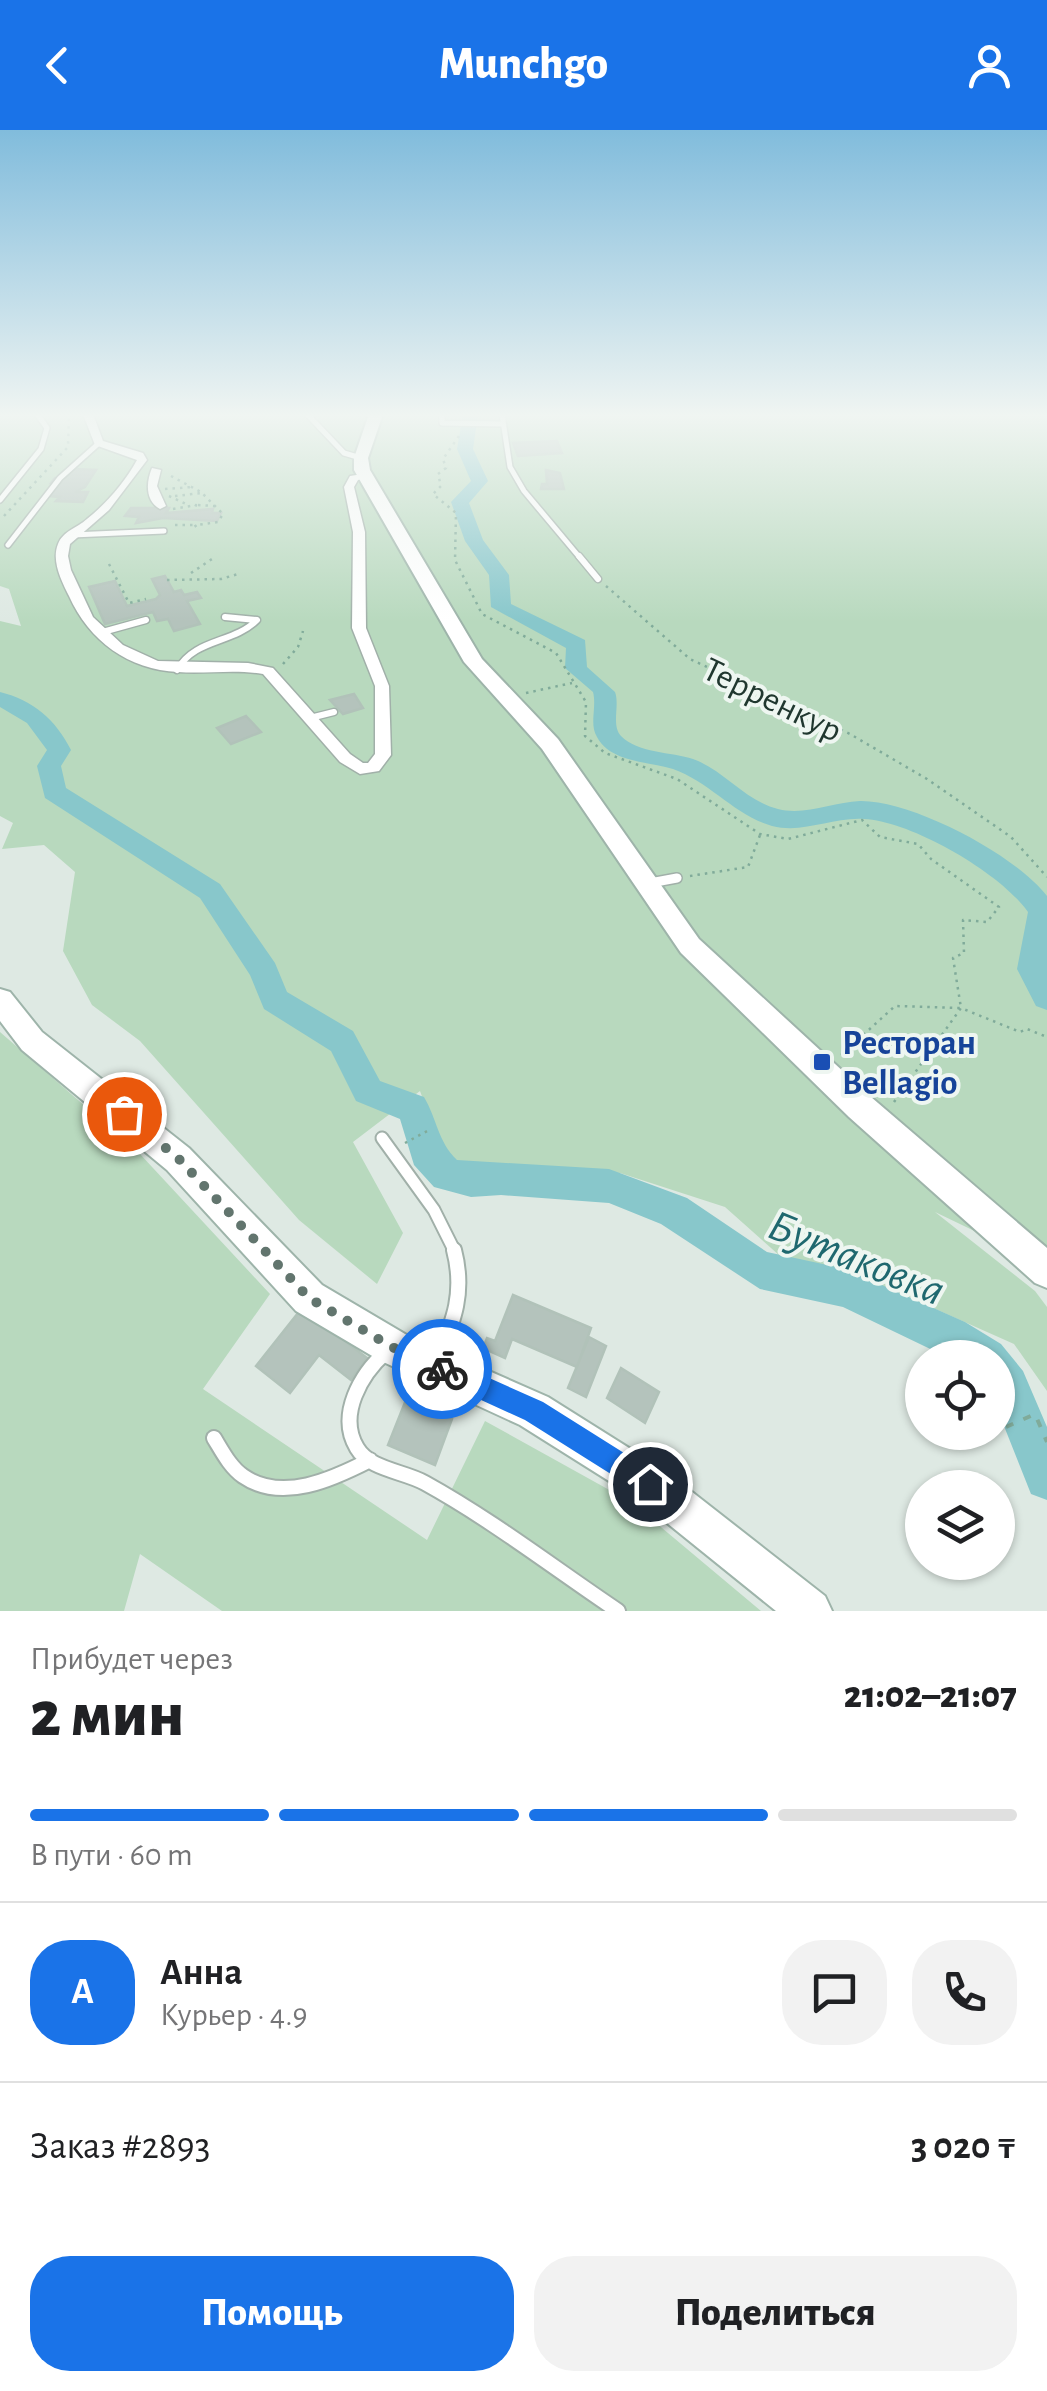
<!DOCTYPE html>
<html lang="ru">
<head>
<meta charset="utf-8">
<style>
	:root { --surface:#fff; --page:#f2f2f2; --text:#202124; --muted:#757577; --line:#e0e0e0; --accent:#1a73e8 }
	body { margin:0; font-family:"Alegreya Sans",sans-serif; background:var(--page); color:var(--text); height:100vh; display:flex; flex-direction:column; font-size:38px; white-space:nowrap }
	* { box-sizing:border-box; margin:0 }
	p { font-size:32px; color:var(--muted) }
	.icon { flex:none; width:55px; height:55px; fill:none; stroke:currentColor; stroke-width:2; stroke-linecap:round; stroke-linejoin:round }
	.map { position:relative; height:1481px; overflow:hidden }
	.side { display:flex; flex-direction:column; background:var(--surface); flex:1 }
	.side>* { flex:none }
	.tools { position:absolute; left:905px; top:1210px; display:grid; gap:20px }
	.tools a { display:grid; place-items:center; width:110px; height:110px; border-radius:50%; background:var(--surface); box-shadow:0 2px 8px #0004; font-size:50px }
	.pin { position:absolute; display:grid; place-items:center; width:85px; height:85px; color:#fff; margin:-42px; border:5px solid #fff; border-radius:50%; box-shadow:0 2px 10px #0007 }
	.courier { position:absolute; display:grid; place-items:center; width:100px; height:100px; margin:-50px; border:8px solid #1a73e8; border-radius:50%; background:#fff; color:#222; box-shadow:0 2px 12px #0007 }
	.summary em { font-style:normal; font-weight:800 }
	.summary div { display:flex; flex-direction:column-reverse }
	.summary { display:flex; align-items:center; justify-content:space-between; height:170px; padding:0 30px }
	h1 { font-size:65px; font-weight:800; line-height:75px }
	.bar { display:grid; grid-template-columns:repeat(4,1fr); gap:15px 10px; align-content:center; height:120px; padding:0 30px }
	.bar i { height:12px; border-radius:8px; background:var(--line) }
	.bar .selected { background:var(--accent) }
	.bar p { grid-column:span 4 }
	.line { display:flex; align-items:center; gap:25px; padding:0 30px; border-top:2px solid var(--line) }
	.line div { flex:1 }
	.round { display:grid; place-items:center; flex:none; width:105px; height:105px; border-radius:40px; background:var(--page) }
	.button { display:flex; gap:20px; margin-top:auto; padding:20px 30px }
	.button a { flex:1; height:115px; border-radius:40px; background:var(--accent); color:#fff; font-size:40px; font-weight:800; line-height:115px; text-align:center }
	.button a+a { background:var(--page); color:var(--text) }
	header { display:flex; justify-content:space-between; align-items:center; height:130px; padding:0 30px; background:var(--accent); color:#fff; font-size:45px; font-weight:800 }
	.map>svg:first-child { display:block }
	.green { fill:#b8d9be }
	.lines { fill:none; stroke-linecap:round; stroke-linejoin:round }
	.river { fill:#88c7cb; fill-rule:evenodd }
	.building { fill:#b4c3bc; stroke:#b1c2b9; stroke-width:2.5 }
	.lane-far4-casing { stroke:#a1b0a9; stroke-width:8 }
	.lane-far3-casing { stroke:#a1b0a9; stroke-width:9 }
	.lane-far2-casing { stroke:#a1b0a9; stroke-width:12 }
	.lane-far1-casing { stroke:#a1b0a9; stroke-width:15 }
	.lane-casing { stroke:#a1b0a9; stroke-width:18 }
	.street-casing { stroke:#a1b0a9; stroke-width:3 }
	.secondary-casing { stroke:#9eb4aa; stroke-width:4 }
	.path-far1 { stroke:#80ab9a; stroke-width:2.5; stroke-dasharray:2.5 5; stroke-linecap:butt }
	.path { stroke:#80ab9a; stroke-width:4; stroke-dasharray:8 11; stroke-linecap:butt }
	.lane-far4 { stroke:#fff; stroke-width:5 }
	.lane-far3 { stroke:#fff; stroke-width:6 }
	.lane-far2 { stroke:#fff; stroke-width:9 }
	.lane-far1 { stroke:#fff; stroke-width:11 }
	.lane { stroke:#fff; stroke-width:14 }
	.street { fill:#fff; fill-rule:evenodd }
	.secondary { fill:#fff; fill-rule:evenodd }
	.route { fill:#1a73e8 }
	.done { stroke:#62756e; stroke-width:10; stroke-dasharray:0 18 }
	.transit-dot { fill:#1a4fb4; stroke:#eef6f1; stroke-width:4 }
	.labels { text-anchor:middle; stroke-width:8; stroke-linejoin:round; paint-order:stroke }
	.street-label { font-size:35px; fill:#20372f; stroke:#eef6f1 }
	.transit-label { font-size:35px; font-weight:bold; fill:#164399; stroke:#eef6f1; text-anchor:start }
	.near-water-label { font-size:45px; font-style:italic; fill:#1f686f; stroke:#eef6f1 }
</style>
</head>
<body>
<header><svg class="icon" aria-label="back" viewBox="0 0 24 24"><path d="M15 5l-7 7 7 7"/></svg>Munchgo<svg class="icon" aria-label="person" viewBox="0 0 24 24"><circle cx="12" cy="8" r="4"/><path d="M4 21q1-7 8-7t8 7"/></svg></header>
<div class="map">
<svg width="1047" height="1481" viewBox="0 0 1047 1481">
	<rect width="100%" height="100%" fill="#dee9e3"/>
	<path class="green" d="M 0,284 L 1047,284 L 1047,1136 L 935,1082 L 1035,1161 L 1047,1177 L 1047,1261 L 1014,1214 L 886,1157 L 780,1126 L 725,1077 L 620,1043 L 513,1043 L 447,1036 L 420,961 L 353,1012 L 403,1103 L 377,1154 L 299,1090 L 140,911 L 92,875 L 63,821 L 75,742 L 44,715 L 2,719 L 13,693 L 0,686 L 0,491 L 21,496 L 9,459 L 0,456 Z
		M 0,902 L 140,1024 L 270,1164 L 203,1259 L 427,1410 L 485,1291 L 631,1372 L 761,1481 L 222,1481 L 140,1424 L 124,1481 L 0,1481 Z"/>
	<g class="lines">
		<path class="river" d="M 463,284 L 478,284 L 473,319 L 488,351 L 469,373 L 483,410 L 509,445 L 511,474 L 585,510 L 587,537 L 615,562 C 620,575 611,596 621,606 C 637,623 672,622 693,629 C 724,640 745,671 778,679 C 805,686 833,672 860,671 C 912,670 1016,725 1047,766 L 1047,880 L 1036,876 L 1017,839 L 1028,782 C 1001,743 911,691 864,689 C 832,687 804,704 772,696 C 734,685 710,652 673,639 C 648,631 611,633 597,607 C 589,594 597,577 593,562 L 565,538 L 566,518 L 491,477 L 489,445 L 465,411 L 451,372 L 471,351 L 457,319 Z
			M 0,562 C 33,570 56,590 71,620 L 61,636 L 66,658 L 220,754 L 275,833 L 287,862 L 353,901 L 380,951 L 424,967 C 437,989 438,1012 457,1030 L 609,1039 L 687,1068 L 767,1122 L 846,1139 L 965,1192 L 1001,1214 L 1023,1241 L 1047,1297 L 1047,1370 L 1031,1364 L 998,1281 L 998,1228 L 949,1228 L 843,1177 L 760,1159 L 661,1094 L 609,1073 L 501,1065 L 471,1067 L 434,1057 L 414,1035 L 400,989 L 356,971 L 331,921 L 264,879 L 250,845 L 200,768 L 45,668 L 37,636 L 47,620 L 27,593 L 0,577 Z"/>
	</g>
	<path class="building" d="M 557,311 L 562,323 L 518,326 L 513,313 Z
		M 74,339 L 96,340 L 85,357 L 75,362 L 88,362 L 83,372 L 56,371 L 60,367 L 48,366 L 60,353 L 51,353 L 55,348 L 65,348 Z
		M 546,340 L 560,343 L 564,359 L 541,359 L 542,354 L 547,354 Z
		M 131,378 L 169,378 L 166,383 L 213,379 L 212,383 L 221,383 L 217,391 L 163,388 L 136,393 L 139,387 L 125,386 Z
		M 165,446 L 174,462 L 181,460 L 184,465 L 197,462 L 201,468 L 187,471 L 200,494 L 174,501 L 168,489 L 157,491 L 153,482 L 105,494 L 89,457 L 115,451 L 127,476 L 156,469 L 160,465 L 152,449 Z
		M 354,564 L 363,578 L 343,584 L 330,570 Z
		M 246,586 L 261,602 L 231,614 L 217,598 Z
		M 513,1165 L 591,1198 L 577,1237 L 512,1209 L 505,1228 L 483,1218 L 487,1208 L 495,1211 Z
		M 302,1178 L 367,1228 L 351,1250 L 319,1225 L 290,1263 L 256,1236 Z
		M 589,1207 L 606,1216 L 586,1267 L 568,1258 Z
		M 621,1238 L 659,1262 L 645,1293 L 607,1268 Z
		M 406,1270 L 452,1289 L 435,1335 L 388,1315 Z"/>
	<g class="lines">
		<g class="lane-far4-casing">
			<path id="lane-far4" d="M 307,284 L 344,323 L 361,328
				M 442,284 L 442,293 L 503,294
				M 502,284 L 510,337 L 524,361 L 581,429
				M 0,370 L 41,319 L 47,298 L 37,284
				M 72,405 L 164,401
				M 8,415 L 60,348 L 99,313"/>
		</g>
		<g class="lane-far3-casing">
			<path id="lane-far3" d="M 579,426 L 598,449
				M 99,503 L 146,490
				M 177,540 C 195,508 233,514 257,490 L 225,487
				M 310,588 L 334,582"/>
		</g>
		<g class="lane-far2-casing">
			<path id="lane-far2" d="M 650,753 L 677,748"/>
		</g>
		<g class="lane-far1-casing">
			<path id="lane-far1" d="M 382,1008 L 434,1080 L 455,1122"/>
		</g>
		<g class="lane-casing">
			<path id="lane" d="M 386,1222 C 361,1244 337,1285 357,1318 C 370,1340 404,1341 425,1353 C 492,1390 554,1438 618,1481
				M 438,1229 C 454,1190 465,1162 454,1120
				M 214,1308 C 222,1321 230,1337 243,1346 C 282,1373 333,1349 370,1330"/>
		</g>
		<g class="street-casing">
			<path id="street" d="M 83,284 L 93,284 L 103,311 L 143,323 L 147,330 L 109,380 L 70,414 L 68,426 L 71,440 L 93,487 L 123,515 L 158,531 L 248,533 L 273,538 L 350,624 L 363,633 L 368,633 L 375,624 L 375,556 L 352,498 L 353,402 L 344,357 L 350,346 L 369,343 L 369,347 L 358,350 L 354,357 L 365,402 L 366,498 L 389,556 L 391,625 L 379,641 L 360,644 L 340,632 L 263,544 C 235,539 207,544 178,542 C 129,540 89,511 69,466 C 62,452 51,431 58,414 C 63,401 77,398 87,389 C 106,374 125,352 137,330 L 95,315 Z
				M 152,338 L 161,340 L 157,356 L 166,376 L 160,379 C 145,371 146,352 152,338 Z"/>
		</g>
		<g class="secondary-casing">
			<path id="secondary" d="M 369,284 L 383,284 L 368,328 L 370,340 L 482,529 L 558,609 L 699,809 L 871,967 L 1047,1118 L 1047,1158 L 1035,1153 L 849,987 L 681,823 L 542,619 L 464,532 L 354,340 L 354,328 Z
				M 0,859 L 10,862 L 42,902 L 189,1018 L 322,1155 L 405,1204 L 548,1267 L 664,1340 L 825,1466 L 832,1481 L 776,1481 L 636,1368 L 520,1295 L 379,1230 L 296,1181 L 167,1040 L 22,920 L 0,891 Z"/>
		</g>
		<path class="path-far1" d="M 459,306 L 443,329 L 446,338 L 438,344 L 441,356 L 433,364 L 456,383 L 455,430 L 482,484 L 556,523 L 586,572 L 585,606 L 605,623 L 677,649 L 760,704 L 788,709 L 862,690 L 880,707 L 918,714 L 931,729 L 999,777 L 987,792 L 963,790 L 964,823 L 953,828 L 961,878 L 895,876 L 839,927
			M 171,346 L 201,362 L 223,384 L 218,392 L 197,395
			M 165,359 L 192,357
			M 169,366 L 188,375
			M 175,366 L 202,363
			M 198,375 L 215,376
			M 173,379 L 196,375 L 194,380
			M 4,386 L 68,317 L 69,284
			M 175,395 L 197,395 L 191,399
			M 109,434 L 129,473 L 146,469
			M 191,443 L 215,427
			M 167,450 L 221,449 L 238,444
			M 606,456 L 690,529 L 850,604 L 927,649 L 1011,707 L 1047,747
			M 283,534 L 298,517 L 303,501
			M 526,563 L 572,553
			M 690,746 L 748,737 L 760,705
			M 894,972 L 961,878 L 1020,902 L 1027,899 L 1047,907
			M 405,1013 L 429,1000"/>
		<path class="path" d="M 1006,1297 L 1035,1284 L 1047,1312"/>
		<use href="#lane-far4" class="lane-far4"/>
		<use href="#lane-far3" class="lane-far3"/>
		<use href="#lane-far2" class="lane-far2"/>
		<use href="#lane-far1" class="lane-far1"/>
		<use href="#lane" class="lane"/>
		<use href="#street" class="street"/>
		<use href="#secondary" class="secondary"/>
	</g>
	<linearGradient id="sky" x2="0" y2="1"><stop stop-color="#81bcdc"/><stop offset="0.58" stop-color="#f0f5f2"/><stop offset="1" stop-color="#f0f5f2" stop-opacity="0"/></linearGradient>
	<rect width="1047" height="492" fill="url(#sky)"/>
	<path class="route" d="M 442,1227 L 543,1272 L 659,1345 L 663,1354 L 659,1363 L 650,1367 L 641,1363 L 525,1290 L 433,1248 L 429,1239 L 433,1231 Z"/>
	<g class="lines">
		<path class="done" d="M 124,984 L 178,1028 L 309,1168 L 392,1217 L 442,1239"/>
	</g>
	<rect class="transit-dot" x="812" y="922" width="20" height="20" rx="5"/>
	<g class="labels">
		<g class="street-label">
			<text transform="translate(773 569) rotate(26)" y="12">Терренкур</text>
		</g>
		<g class="transit-label">
			<text x="842" y="924">Ресторан<tspan x="842" dy="40">Bellagio</tspan></text>
		</g>
		<g class="near-water-label">
			<text transform="translate(857 1126) rotate(22)" y="16">Бутаковка</text>
		</g>
	</g>
</svg>
<div class="tools">
<a><svg class="icon" aria-label="locate" viewBox="0 0 24 24"><circle cx="12" cy="12" r="6"/><path d="M12 2v4M12 18v4M2 12h4M18 12h4"/></svg></a>
<a><svg class="icon" aria-label="layers" viewBox="0 0 24 24"><path d="M12 4l9 5-9 5-9-5zM3 14l9 5 9-5"/></svg></a>
</div>
<div class="pin" style="left:124px;top:984px;background:#ea580c"><svg class="icon" aria-label="bag" viewBox="0 0 24 24"><path d="M5 8h14l-1 12H6zM9 8a3 3 0 0 1 6 0"/></svg></div>
<div class="pin" style="left:650px;top:1354px;background:#1f2937"><svg class="icon" aria-label="home" viewBox="0 0 24 24"><path d="M3 11l9-7 9 7M6 9v11h12V9"/></svg></div>
<div class="courier" style="left:442px;top:1239px"><svg class="icon" aria-label="bike" viewBox="0 0 24 24"><circle cx="6" cy="16" r="4"/><circle cx="18" cy="16" r="4"/><path d="M6 16l4-8h5l3 8M10 8l3 8H6M13 5h3"/></svg></div>
</div>
<section class="side">
<div class="summary"><div><h1>2 мин</h1><p>Прибудет через</p></div><em>21:02–21:07</em></div>
<div class="bar"><i class="selected"></i><i class="selected"></i><i class="selected"></i><i></i><p>В пути · 60 m</p></div>
<div class="line" style="height:180px"><b class="round" style="background:var(--accent);color:#fff">А</b><div><b>Анна</b><p>Курьер · 4.9</p></div><a class="round"><svg class="icon" aria-label="chat" viewBox="0 0 24 24"><path d="M4 5h16v11H9l-5 4z"/></svg></a><a class="round"><svg class="icon" aria-label="phone" viewBox="0 0 24 24"><path d="M5 4h4l2 5-3 2q2 4 5 5l2-3 5 2v4C11 20 4 13 5 4z"/></svg></a></div>
<div class="line" style="height:130px"><div>Заказ #2893</div><b>3 020 ₸</b></div>
<div class="button"><a>Помощь</a><a>Поделиться</a></div>
</section>
</body>
</html>
